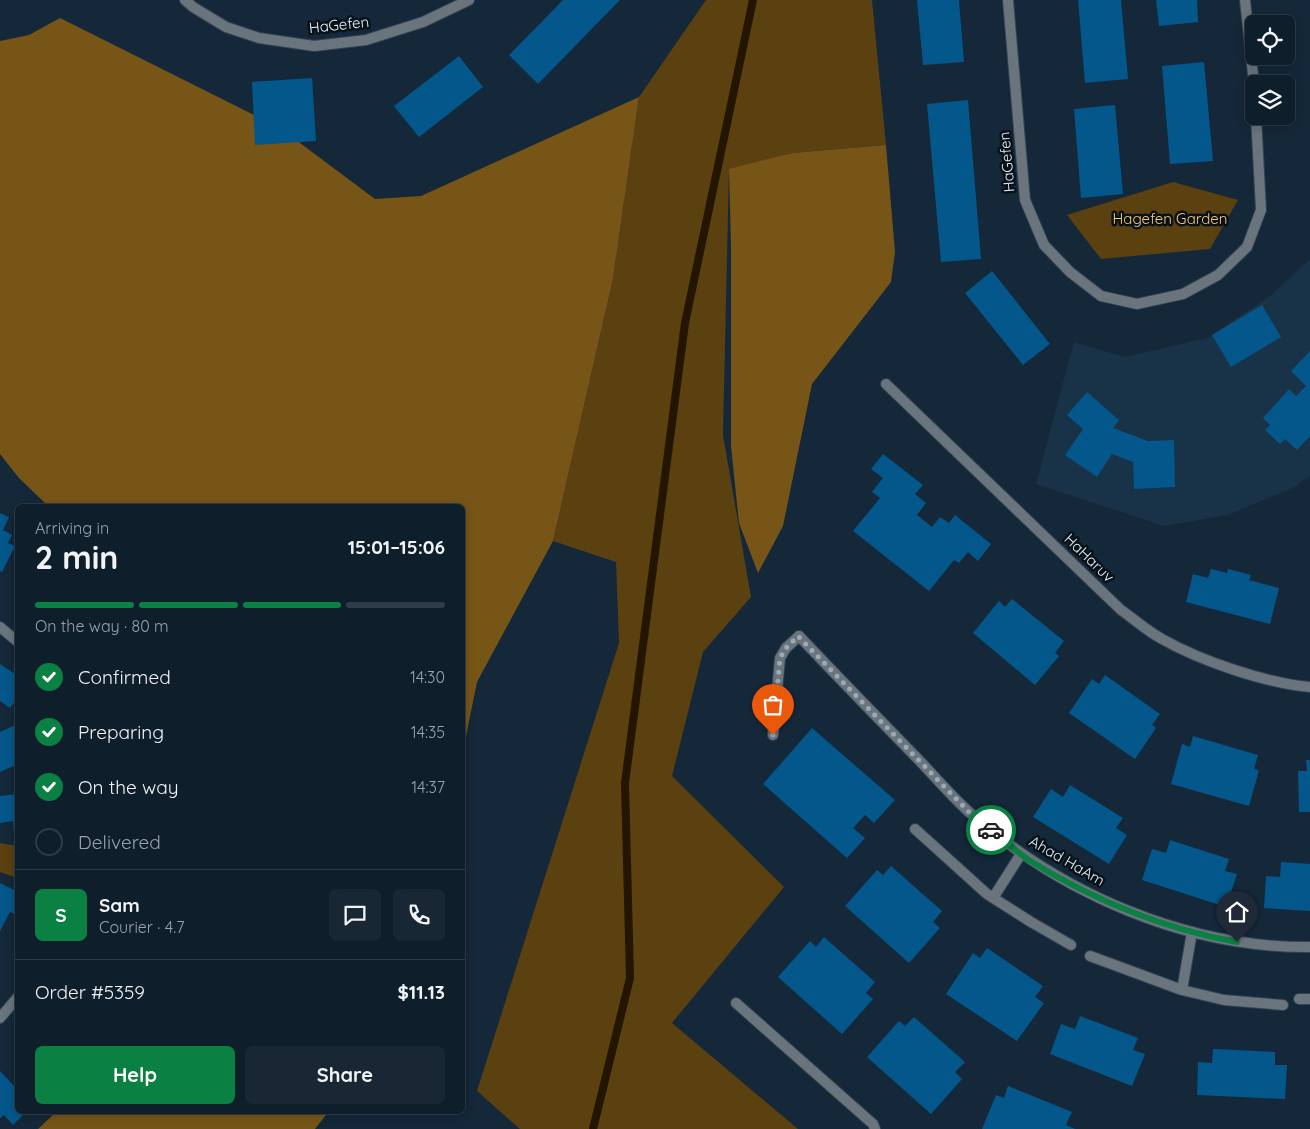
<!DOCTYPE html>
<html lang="en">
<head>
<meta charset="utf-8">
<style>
	:root { --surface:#0f1e2b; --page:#182733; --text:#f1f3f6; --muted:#9ba2a9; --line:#2f3c47; --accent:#0b8043 }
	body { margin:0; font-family:Quicksand,sans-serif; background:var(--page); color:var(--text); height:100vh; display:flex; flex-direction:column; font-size:19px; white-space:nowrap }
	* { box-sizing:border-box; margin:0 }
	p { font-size:16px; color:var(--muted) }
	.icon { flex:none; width:28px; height:28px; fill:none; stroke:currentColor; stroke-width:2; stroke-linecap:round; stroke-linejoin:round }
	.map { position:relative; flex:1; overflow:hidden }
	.details { position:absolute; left:15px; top:504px; width:450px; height:610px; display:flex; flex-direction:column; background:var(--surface); border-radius:8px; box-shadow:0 2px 12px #0003,0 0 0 1px var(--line) }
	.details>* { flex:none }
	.controls { position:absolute; left:1245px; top:15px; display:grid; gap:10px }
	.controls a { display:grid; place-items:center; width:50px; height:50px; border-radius:8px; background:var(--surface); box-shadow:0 2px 12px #0003,0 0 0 1px var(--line); font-size:25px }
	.pin { position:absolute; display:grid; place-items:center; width:42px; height:42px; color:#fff; margin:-51px -21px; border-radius:50% 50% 50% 0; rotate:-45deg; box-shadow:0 0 5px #0007 }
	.pin .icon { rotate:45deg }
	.courier { position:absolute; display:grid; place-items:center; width:50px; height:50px; margin:-25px; border:4px solid #0b8043; border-radius:50%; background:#fff; color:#222; box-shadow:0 1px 6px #0007 }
	.headline em { font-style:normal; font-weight:700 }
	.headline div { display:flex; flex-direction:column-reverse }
	.headline { display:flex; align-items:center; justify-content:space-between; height:85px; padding:0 20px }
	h1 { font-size:32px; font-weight:700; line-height:38px }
	.bar { display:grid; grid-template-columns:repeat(4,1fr); gap:8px 5px; align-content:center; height:60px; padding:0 20px }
	.bar i { height:6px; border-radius:4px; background:var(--line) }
	.bar .selected { background:var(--accent) }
	.bar p { grid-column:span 4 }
	.line { display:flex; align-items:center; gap:12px; padding:0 20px; border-top:1px solid var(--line) }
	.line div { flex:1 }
	.round { display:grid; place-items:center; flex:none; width:52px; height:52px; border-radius:8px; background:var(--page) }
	ol { padding:0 20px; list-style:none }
	li { display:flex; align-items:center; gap:15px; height:55px }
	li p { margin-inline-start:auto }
	li .icon { padding:5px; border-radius:50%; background:var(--accent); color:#fff; stroke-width:4 }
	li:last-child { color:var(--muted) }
	li i { width:28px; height:28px; border:2px solid var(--line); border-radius:50% }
	.primary-button { display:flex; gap:10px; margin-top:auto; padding:10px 20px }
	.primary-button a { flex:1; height:58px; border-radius:8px; background:var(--accent); color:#fff; font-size:20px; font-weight:700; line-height:58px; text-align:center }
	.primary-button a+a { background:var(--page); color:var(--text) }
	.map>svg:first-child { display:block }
	.built { fill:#183248 }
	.green { fill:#5b4010 }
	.forest { fill:#775517 }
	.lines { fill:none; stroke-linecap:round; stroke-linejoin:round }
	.stream { stroke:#231500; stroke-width:8 }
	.building { fill:#04578b }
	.service-casing { stroke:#314454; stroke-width:12 }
	.minor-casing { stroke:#314454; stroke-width:12 }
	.service { stroke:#6a747d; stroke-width:10 }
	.minor { stroke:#6a747d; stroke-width:10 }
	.done { stroke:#9baab7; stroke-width:5; stroke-dasharray:0 9 }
	.route { stroke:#0b8043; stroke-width:6 }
	.labels { text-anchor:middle; stroke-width:5; stroke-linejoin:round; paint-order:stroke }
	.street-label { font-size:15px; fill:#e3f0fb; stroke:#081018 }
	.park-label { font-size:15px; fill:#fac97a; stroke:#081018 }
</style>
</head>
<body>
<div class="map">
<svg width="1310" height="1129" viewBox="0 0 1310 1129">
	<rect width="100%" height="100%" fill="#142839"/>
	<path class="built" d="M 1310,259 L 1310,476 L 1295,487 L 1228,515 L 1164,526 L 1036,484 L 1074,342 L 1125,357 L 1207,338 L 1270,296 Z"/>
	<path class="green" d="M 706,0 L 872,0 L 886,145 L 792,153 L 729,170 L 723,435 L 751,597 L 703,652 L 672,776 L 784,887 L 672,1023 L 798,1129 L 520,1129 L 477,1091 L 619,643 L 616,562 L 553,541 L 613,279 L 639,97 Z
		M 1173,182 L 1238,200 L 1210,249 L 1101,259 L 1067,215 Z
		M 0,843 L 17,846 L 17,878 L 0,872 Z"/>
	<path class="forest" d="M 60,18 L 280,128 L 375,199 L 421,196 L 639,97 L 613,279 L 553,541 L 477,682 L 463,751 L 462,506 L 48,506 L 19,478 L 0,454 L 0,41 L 29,35 Z
		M 886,145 L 895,252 L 891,282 L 812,384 L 783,526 L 758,573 L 739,523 L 731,446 L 731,246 L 729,169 L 792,153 Z
		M 57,1111 L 329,1111 L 315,1129 L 38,1129 Z"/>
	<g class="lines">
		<path class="stream" d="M 593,1129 L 630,978 L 625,783 L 685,323 L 753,0"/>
	</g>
	<path class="building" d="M 563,0 L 620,0 L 538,84 L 509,55 Z
		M 917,0 L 959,0 L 964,62 L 923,65 Z
		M 1078,0 L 1121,0 L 1128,79 L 1085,83 Z
		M 1156,0 L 1197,0 L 1198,22 L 1159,26 Z
		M 459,56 L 483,87 L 419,137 L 394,106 Z
		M 1204,62 L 1213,161 L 1170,164 L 1162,66 Z
		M 312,78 L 316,141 L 255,145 L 252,82 Z
		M 968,100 L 981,259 L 941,262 L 927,104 Z
		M 1115,105 L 1123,194 L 1081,198 L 1074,109 Z
		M 992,271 L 1050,344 L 1023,365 L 965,293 Z
		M 1262,305 L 1281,337 L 1231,367 L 1212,335 Z
		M 1310,351 L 1310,436 L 1297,450 L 1285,439 L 1280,444 L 1265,430 L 1270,425 L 1263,418 L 1289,389 L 1296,396 L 1306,386 L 1291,371 Z
		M 1087,392 L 1119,420 L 1113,428 L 1148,441 L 1174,440 L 1175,487 L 1134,489 L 1133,462 L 1112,454 L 1097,477 L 1065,455 L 1083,429 L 1067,415 Z
		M 883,454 L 923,485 L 915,494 L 926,503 L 917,515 L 932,527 L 940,517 L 949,523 L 955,515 L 991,544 L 978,561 L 968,552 L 959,563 L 954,560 L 929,591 L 853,531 L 880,498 L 872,492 L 883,478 L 871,469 Z
		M 0,513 L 9,517 L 3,530 L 12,535 L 8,543 L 15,546 L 2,572 L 0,571 Z
		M 1211,569 L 1227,573 L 1228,569 L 1251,575 L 1249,580 L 1279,588 L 1270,624 L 1186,602 L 1193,574 L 1208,578 Z
		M 1012,599 L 1064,641 L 1055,653 L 1059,656 L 1035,685 L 973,633 L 999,601 L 1005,607 Z
		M 0,664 L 18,676 L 18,697 L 10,708 L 0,701 Z
		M 1105,675 L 1160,714 L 1152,725 L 1156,728 L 1135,759 L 1069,713 L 1092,679 L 1099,684 Z
		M 18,724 L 18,764 L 0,772 L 0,732 Z
		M 812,728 L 895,800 L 874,823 L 865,815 L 853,828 L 865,838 L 847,858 L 763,784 Z
		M 1193,736 L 1258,755 L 1254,769 L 1259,770 L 1249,806 L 1171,784 L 1182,744 L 1190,747 Z
		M 1306,760 L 1310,760 L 1310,812 L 1299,812 L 1298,771 L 1307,771 Z
		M 1070,785 L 1123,818 L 1116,828 L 1127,835 L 1109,864 L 1033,817 L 1051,789 L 1063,797 Z
		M 18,794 L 18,831 L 14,831 L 13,821 L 0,823 L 0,796 Z
		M 1170,840 L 1229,859 L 1225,871 L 1237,874 L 1226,907 L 1142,880 L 1152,849 L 1166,853 Z
		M 1281,862 L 1310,864 L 1310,911 L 1264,908 L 1266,876 L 1280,877 Z
		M 891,866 L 942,911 L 933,922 L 940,928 L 909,963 L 845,906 L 877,870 L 883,875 Z
		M 0,883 L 18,892 L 18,915 L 10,912 L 0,931 Z
		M 824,937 L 875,982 L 866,993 L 873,999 L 842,1034 L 778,977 L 810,941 L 816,947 Z
		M 987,948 L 1043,986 L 1035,997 L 1044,1003 L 1017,1041 L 946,994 L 973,953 L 980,958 Z
		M 1080,1016 L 1138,1038 L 1133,1050 L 1145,1054 L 1132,1086 L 1050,1054 L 1061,1024 L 1075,1029 Z
		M 914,1017 L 965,1062 L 955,1072 L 962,1079 L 931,1114 L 867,1057 L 899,1021 L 905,1026 Z
		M 1213,1049 L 1275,1052 L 1275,1065 L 1287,1065 L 1285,1099 L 1197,1095 L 1198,1062 L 1212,1063 Z
		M 0,1071 L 18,1090 L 18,1111 L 27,1111 L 13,1125 L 4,1115 L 0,1118 Z
		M 1008,1086 L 1072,1112 L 1066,1125 L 1075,1129 L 982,1129 L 996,1095 L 1004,1098 Z"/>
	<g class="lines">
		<g class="service-casing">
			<path id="service" d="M 773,735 L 780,658 L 786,648 L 799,636
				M 915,829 L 987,894 L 1031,922 L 1071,945
				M 993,898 L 1021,854
				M 1090,956 L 1182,990 L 1224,1000 L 1283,1005
				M 1182,990 L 1192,932
				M 1299,999 L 1310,999
				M 736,1003 L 873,1124 L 875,1129"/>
		</g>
		<g class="minor-casing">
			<path id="minor" d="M 185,0 L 193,7 L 226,27 L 259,38 L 314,46 L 366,40 L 423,22 L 469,0
				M 1008,0 L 1025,200 L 1044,245 L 1070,272 L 1101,296 L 1137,304 L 1183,294 L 1218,275 L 1247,247 L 1261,210 L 1256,116
				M 1245,0 L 1254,84
				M 886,384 L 1121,610 C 1134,619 1147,631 1162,639 C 1201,661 1265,683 1310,687
				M 0,627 L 18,642
				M 799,636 C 836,675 874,714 912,753 C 931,772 949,794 969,812 C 1062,894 1186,948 1310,947
				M 0,1018 L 18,997"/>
		</g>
		<use href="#service" class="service"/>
		<use href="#minor" class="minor"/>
	</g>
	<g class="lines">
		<path class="done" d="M 773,735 L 780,658 L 786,648 L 798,636 L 969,812 L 991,830"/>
		<path class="route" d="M 991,830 C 1004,840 1017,852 1030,861 C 1094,900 1164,929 1237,942"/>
	</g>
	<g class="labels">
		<g class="street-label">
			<text transform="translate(339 25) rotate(-6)" y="5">HaGefen</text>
			<text transform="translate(1007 162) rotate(-95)" y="5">HaGefen</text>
			<text transform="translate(1089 558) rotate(44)" y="5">HaHaruv</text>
			<text transform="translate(1067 861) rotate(30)" y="5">Ahad HaAm</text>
		</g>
		<g class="park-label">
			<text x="1170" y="224">Hagefen Garden</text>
		</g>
	</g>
</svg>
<div class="controls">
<a><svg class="icon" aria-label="locate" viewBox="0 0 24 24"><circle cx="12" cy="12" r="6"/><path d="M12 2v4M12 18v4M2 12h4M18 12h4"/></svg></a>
<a><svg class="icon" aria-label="layers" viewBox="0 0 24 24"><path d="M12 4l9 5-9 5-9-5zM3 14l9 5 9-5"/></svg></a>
</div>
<div class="pin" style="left:773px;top:735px;background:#ea580c"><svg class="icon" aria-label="bag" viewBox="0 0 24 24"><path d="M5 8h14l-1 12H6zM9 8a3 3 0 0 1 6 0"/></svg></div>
<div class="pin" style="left:1237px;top:942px;background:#1f2937"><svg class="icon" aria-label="home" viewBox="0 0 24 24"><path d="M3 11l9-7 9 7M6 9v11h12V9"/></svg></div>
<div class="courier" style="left:991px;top:830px"><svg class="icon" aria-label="car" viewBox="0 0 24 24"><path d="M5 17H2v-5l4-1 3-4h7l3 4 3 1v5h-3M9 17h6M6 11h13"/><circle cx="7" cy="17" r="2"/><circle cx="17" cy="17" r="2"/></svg></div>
<section class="details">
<div class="headline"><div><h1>2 min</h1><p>Arriving in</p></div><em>15:01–15:06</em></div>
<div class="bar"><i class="selected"></i><i class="selected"></i><i class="selected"></i><i></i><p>On the way · 80 m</p></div>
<ol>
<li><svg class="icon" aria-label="check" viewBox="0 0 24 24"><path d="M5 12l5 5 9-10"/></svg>Confirmed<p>14:30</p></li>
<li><svg class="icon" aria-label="check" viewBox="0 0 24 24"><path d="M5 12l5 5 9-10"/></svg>Preparing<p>14:35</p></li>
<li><svg class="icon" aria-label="check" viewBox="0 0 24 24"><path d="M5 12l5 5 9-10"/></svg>On the way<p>14:37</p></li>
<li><i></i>Delivered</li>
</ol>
<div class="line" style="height:90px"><b class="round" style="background:var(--accent);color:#fff">S</b><div><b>Sam</b><p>Courier · 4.7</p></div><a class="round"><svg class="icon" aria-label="chat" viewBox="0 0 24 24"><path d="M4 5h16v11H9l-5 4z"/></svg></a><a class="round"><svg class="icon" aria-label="phone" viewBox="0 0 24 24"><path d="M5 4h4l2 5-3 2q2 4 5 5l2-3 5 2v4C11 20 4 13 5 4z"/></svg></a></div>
<div class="line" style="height:65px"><div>Order #5359</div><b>$11.13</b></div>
<div class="primary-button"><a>Help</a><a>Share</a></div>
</section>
</div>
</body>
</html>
